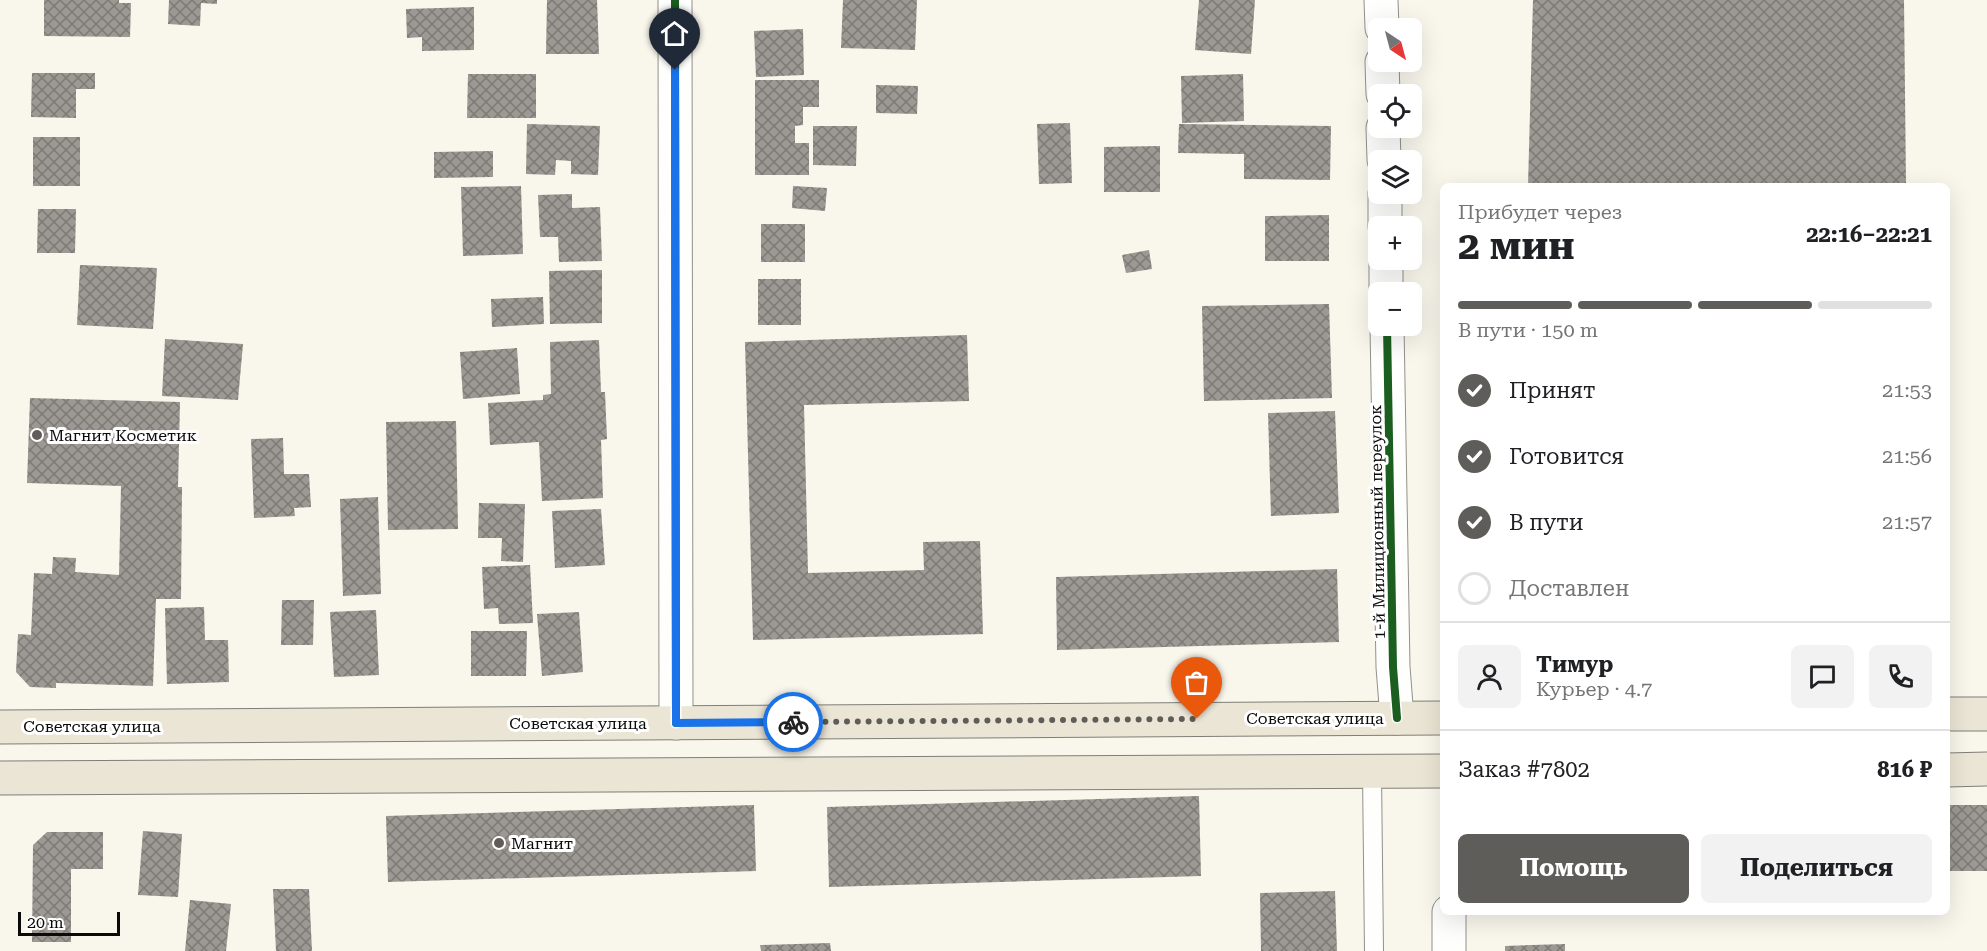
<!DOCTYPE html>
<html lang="ru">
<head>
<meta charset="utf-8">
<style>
	:root { --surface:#fff; --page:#f2f2f2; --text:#202124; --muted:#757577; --line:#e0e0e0; --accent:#5e5d59 }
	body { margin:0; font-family:"Roboto Serif",serif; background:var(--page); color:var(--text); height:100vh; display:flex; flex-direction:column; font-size:22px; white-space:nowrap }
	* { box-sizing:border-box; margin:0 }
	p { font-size:20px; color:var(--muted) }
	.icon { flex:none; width:33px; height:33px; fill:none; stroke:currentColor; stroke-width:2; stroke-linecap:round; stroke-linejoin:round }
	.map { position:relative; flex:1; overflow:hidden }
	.details { position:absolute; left:1440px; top:183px; width:510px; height:732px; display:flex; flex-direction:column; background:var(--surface); border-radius:9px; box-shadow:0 6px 24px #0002 }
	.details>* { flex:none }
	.needle { width:39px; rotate:144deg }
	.fabs { position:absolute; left:1368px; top:18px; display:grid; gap:12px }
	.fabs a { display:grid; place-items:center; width:54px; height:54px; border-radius:9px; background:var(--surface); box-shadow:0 6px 24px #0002; font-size:30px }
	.scale { position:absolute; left:18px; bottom:15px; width:102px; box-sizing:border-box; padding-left:6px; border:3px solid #0a0a0a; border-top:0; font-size:16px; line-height:21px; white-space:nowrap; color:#0a0a0a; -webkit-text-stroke:4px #fff; paint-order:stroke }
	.pin { position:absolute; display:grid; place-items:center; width:51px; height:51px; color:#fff; margin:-62px -26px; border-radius:50% 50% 50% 0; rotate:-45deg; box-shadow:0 0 6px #0007 }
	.pin .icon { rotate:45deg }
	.courier { position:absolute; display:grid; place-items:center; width:60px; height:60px; margin:-30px; border:4px solid #1a73e8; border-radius:50%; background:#fff; color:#222; box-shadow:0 2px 8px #0007 }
	.summary em { font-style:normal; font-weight:700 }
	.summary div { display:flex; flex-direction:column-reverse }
	.summary { display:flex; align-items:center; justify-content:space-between; height:102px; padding:0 18px }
	h1 { font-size:39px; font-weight:700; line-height:45px }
	.bar { display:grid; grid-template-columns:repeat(4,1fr); gap:9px 6px; align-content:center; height:72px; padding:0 18px }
	.bar i { height:8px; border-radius:4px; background:var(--line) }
	.bar .selected { background:var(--accent) }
	.bar p { grid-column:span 4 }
	.line { display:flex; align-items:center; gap:15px; padding:0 18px; border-top:2px solid var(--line) }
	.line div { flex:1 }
	.round { display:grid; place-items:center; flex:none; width:63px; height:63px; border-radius:9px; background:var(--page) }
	ol { padding:0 18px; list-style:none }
	li { display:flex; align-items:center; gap:18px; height:66px }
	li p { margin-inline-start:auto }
	li .icon { padding:6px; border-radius:50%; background:var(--accent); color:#fff; stroke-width:4 }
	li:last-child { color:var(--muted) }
	li i { width:33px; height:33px; border:3px solid var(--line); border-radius:50% }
	.primary-button { display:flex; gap:12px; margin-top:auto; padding:12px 18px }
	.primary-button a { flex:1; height:69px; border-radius:9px; background:var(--accent); color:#fff; font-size:24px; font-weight:700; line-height:69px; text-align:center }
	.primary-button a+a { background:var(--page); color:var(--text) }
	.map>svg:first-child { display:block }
	.building { fill:url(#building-cross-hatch) }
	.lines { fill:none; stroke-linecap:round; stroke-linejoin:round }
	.service-casing { stroke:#92908c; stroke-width:20 }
	.minor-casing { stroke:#92908c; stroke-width:35 }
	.primary-casing { stroke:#7f7e79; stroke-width:35 }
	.service { stroke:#fefefc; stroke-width:18 }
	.minor { stroke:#fefefc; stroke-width:33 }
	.primary { stroke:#ebe5d5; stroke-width:33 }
	.cycleway-casing { stroke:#fff; stroke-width:11 }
	.cycleway { stroke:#1b5e20; stroke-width:8 }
	.done { stroke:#5e5d59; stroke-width:6; stroke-dasharray:0 10.8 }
	.route { stroke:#1a73e8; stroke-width:8 }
	.poi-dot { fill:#5e5d59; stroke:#fff; stroke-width:2 }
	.labels { text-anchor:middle; stroke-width:6; stroke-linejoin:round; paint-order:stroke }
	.poi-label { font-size:16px; fill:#0a0a0a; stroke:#fff; text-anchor:start }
	.street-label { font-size:16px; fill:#0a0a0a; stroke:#fff }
</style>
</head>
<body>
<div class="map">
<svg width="1987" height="951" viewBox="0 0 1987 951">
	<defs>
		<pattern id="building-cross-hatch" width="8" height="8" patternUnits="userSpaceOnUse" patternTransform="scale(1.5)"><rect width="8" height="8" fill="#9c9893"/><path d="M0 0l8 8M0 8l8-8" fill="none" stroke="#7d7a76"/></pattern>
	</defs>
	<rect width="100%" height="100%" fill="#f9f6ec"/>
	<path class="building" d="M 44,0 L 119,0 L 119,3 L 131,3 L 130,37 L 44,36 Z
		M 169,0 L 217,0 L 217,4 L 201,3 L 200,26 L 168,24 Z
		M 547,0 L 597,0 L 599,54 L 546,54 Z
		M 843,0 L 917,0 L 915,50 L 841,48 Z
		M 1199,0 L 1255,0 L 1251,54 L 1195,50 Z
		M 1533,0 L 1904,0 L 1906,186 L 1528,186 Z
		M 474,7 L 474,50 L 422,51 L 422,37 L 407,38 L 406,9 Z
		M 803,29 L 804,75 L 756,77 L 754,31 Z
		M 32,73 L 95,73 L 95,89 L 76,89 L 76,118 L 31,117 Z
		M 468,74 L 536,74 L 536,118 L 467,118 Z
		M 1243,74 L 1244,121 L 1182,123 L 1181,76 Z
		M 755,80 L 819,80 L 819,107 L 803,107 L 803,125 L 795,126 L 795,143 L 809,143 L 809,175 L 755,175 Z
		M 876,85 L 918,86 L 917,114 L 876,113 Z
		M 1070,123 L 1072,183 L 1039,184 L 1037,124 Z
		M 527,124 L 600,126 L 598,175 L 571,174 L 571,161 L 556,160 L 555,175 L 526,174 Z
		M 1179,124 L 1331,126 L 1330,180 L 1244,179 L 1244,154 L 1178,153 Z
		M 813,126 L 857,126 L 856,166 L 813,165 Z
		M 33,137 L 80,137 L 80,186 L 33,186 Z
		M 1160,146 L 1160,192 L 1104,192 L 1104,147 Z
		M 493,151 L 493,177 L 434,178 L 434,152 Z
		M 521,186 L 523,254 L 463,256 L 461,187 Z
		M 793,186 L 827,188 L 825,211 L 792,208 Z
		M 572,194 L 572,208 L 600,207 L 602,261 L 559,262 L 558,237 L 540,237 L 538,195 Z
		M 38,209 L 76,209 L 75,253 L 37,253 Z
		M 1329,215 L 1329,261 L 1265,261 L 1265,216 Z
		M 761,224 L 805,224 L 805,262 L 761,262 Z
		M 1149,250 L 1152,269 L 1126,273 L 1122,255 Z
		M 80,265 L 157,268 L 153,329 L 77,325 Z
		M 602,270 L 602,323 L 550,324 L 549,271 Z
		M 758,279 L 801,279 L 801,325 L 758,325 Z
		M 543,297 L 544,324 L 492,327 L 491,299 Z
		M 1329,304 L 1332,398 L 1204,401 L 1202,306 Z
		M 967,335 L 969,401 L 804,405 L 808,573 L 924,570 L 923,542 L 980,541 L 983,634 L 753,640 L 745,342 Z
		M 165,339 L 243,344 L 238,400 L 162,396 Z
		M 599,340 L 601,392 L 605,392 L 607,439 L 601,440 L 603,498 L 542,501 L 539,442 L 490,445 L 488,403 L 543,400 L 543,395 L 551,394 L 550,342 Z
		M 517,348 L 520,394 L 463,399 L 460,352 Z
		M 30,398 L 180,402 L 178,487 L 182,487 L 181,599 L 156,599 L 153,686 L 56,683 L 56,688 L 30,687 L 16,672 L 18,634 L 31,635 L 34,573 L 52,574 L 53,557 L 76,558 L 75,572 L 119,575 L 121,486 L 27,483 Z
		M 1335,411 L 1339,513 L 1271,516 L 1268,413 Z
		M 456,421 L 458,529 L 388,530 L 386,422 Z
		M 283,438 L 284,474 L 309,474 L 311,507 L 294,508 L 295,516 L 254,518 L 251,439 Z
		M 378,497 L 381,594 L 343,596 L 340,499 Z
		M 479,503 L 525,504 L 523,562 L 501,561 L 502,538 L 478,538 Z
		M 601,509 L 605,565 L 555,568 L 552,511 Z
		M 530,565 L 533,623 L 499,624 L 498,608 L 484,609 L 482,567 Z
		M 1337,569 L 1339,642 L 1057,650 L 1056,577 Z
		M 282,600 L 314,600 L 313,645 L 281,645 Z
		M 204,607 L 205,640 L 228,640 L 229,682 L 167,684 L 165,608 Z
		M 376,610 L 379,675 L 334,677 L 330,612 Z
		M 579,612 L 583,672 L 542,676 L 537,614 Z
		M 471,631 L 527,631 L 526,676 L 471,676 Z
		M 1199,796 L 1201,876 L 829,887 L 827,807 Z
		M 754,805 L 756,871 L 388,882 L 386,816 Z
		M 1947,805 L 1987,805 L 1987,871 L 1947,871 Z
		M 143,831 L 182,834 L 178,897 L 138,895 Z
		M 47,832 L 103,832 L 103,869 L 71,869 L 71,942 L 32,942 L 33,845 Z
		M 273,889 L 309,889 L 312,951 L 276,951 Z
		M 1335,891 L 1337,951 L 1261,951 L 1260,893 Z
		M 190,900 L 231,904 L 226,951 L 185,951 Z
		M 830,943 L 831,951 L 761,951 L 760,945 Z
		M 1565,944 L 1565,951 L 1505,951 L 1505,946 Z"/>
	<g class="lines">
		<g class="service-casing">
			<path id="service" d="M 1372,772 L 1374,951"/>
		</g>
		<g class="minor-casing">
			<path id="minor" d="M 675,0 L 676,723
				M 1381,0 L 1382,28
				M 1382,62 L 1383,94
				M 1383,128 L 1384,160
				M 1385,194 L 1385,226
				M 1386,260 L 1386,292
				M 1387,326 L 1393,667 L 1397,718
				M 1449,912 L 1449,951"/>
		</g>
		<g class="primary-casing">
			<path id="primary" d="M 1947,714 L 1987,714
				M 0,727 L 1443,718
				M 1947,770 L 1987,769
				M 0,778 L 1443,771"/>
		</g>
		<use href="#service" class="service"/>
		<use href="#minor" class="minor"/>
		<use href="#primary" class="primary"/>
		<g class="cycleway-casing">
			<path id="cycleway" d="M 675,0 L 676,723
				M 1387,326 L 1393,667 L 1397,718"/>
		</g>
		<use href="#cycleway" class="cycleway"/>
	</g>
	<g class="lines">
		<path class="done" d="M 793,722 L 1197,719"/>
		<path class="route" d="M 675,70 L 676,723 L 793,722"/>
	</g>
	<g class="poi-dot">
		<circle cx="37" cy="435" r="6"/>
		<circle cx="499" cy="843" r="6"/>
	</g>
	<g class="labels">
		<g class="poi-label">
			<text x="49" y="441">Магнит Косметик</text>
			<text x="511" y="849">Магнит</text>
		</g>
		<g class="street-label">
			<text transform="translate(1377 522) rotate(-91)" y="6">1-й Милиционный переулок</text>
			<text x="1315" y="724">Советская улица</text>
			<text x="578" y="729">Советская улица</text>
			<text x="92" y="732">Советская улица</text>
		</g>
	</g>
</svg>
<div class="fabs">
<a><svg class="needle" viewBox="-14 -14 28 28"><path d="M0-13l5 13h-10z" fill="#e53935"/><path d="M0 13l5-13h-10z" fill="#757577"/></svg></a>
<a><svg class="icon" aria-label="locate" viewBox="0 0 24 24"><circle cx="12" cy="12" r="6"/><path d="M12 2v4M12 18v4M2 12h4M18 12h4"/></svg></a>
<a><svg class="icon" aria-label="layers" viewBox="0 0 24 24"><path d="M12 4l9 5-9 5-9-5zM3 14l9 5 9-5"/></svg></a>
<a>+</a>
<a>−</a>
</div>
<div class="scale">20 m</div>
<div class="pin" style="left:1197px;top:719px;background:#ea580c"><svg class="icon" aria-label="bag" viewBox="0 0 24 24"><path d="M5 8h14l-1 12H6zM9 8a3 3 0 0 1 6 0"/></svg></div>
<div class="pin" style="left:675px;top:70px;background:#1f2937"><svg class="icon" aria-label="home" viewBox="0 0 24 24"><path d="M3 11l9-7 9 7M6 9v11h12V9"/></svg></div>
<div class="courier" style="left:793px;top:722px"><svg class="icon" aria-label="bike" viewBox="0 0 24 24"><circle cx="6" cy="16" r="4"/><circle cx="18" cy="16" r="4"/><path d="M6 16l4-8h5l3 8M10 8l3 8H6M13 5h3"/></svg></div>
<section class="details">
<div class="summary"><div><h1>2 мин</h1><p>Прибудет через</p></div><em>22:16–22:21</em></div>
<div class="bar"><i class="selected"></i><i class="selected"></i><i class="selected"></i><i></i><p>В пути · 150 m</p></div>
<ol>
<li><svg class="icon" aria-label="check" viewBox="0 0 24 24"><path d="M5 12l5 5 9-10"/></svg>Принят<p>21:53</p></li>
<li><svg class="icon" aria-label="check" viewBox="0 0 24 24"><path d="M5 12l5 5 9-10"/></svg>Готовится<p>21:56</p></li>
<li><svg class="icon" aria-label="check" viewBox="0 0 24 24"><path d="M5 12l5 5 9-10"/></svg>В пути<p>21:57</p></li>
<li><i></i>Доставлен</li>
</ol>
<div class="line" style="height:108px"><a class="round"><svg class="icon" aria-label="person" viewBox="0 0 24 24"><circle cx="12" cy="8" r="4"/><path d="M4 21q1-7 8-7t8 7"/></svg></a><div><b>Тимур</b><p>Курьер · 4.7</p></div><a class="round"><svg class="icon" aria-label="chat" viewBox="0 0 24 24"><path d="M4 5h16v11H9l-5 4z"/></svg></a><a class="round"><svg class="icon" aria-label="phone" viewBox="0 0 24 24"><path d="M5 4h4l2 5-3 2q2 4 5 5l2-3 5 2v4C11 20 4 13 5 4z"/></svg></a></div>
<div class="line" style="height:78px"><div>Заказ #7802</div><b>816 ₽</b></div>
<div class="primary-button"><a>Помощь</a><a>Поделиться</a></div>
</section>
</div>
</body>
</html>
